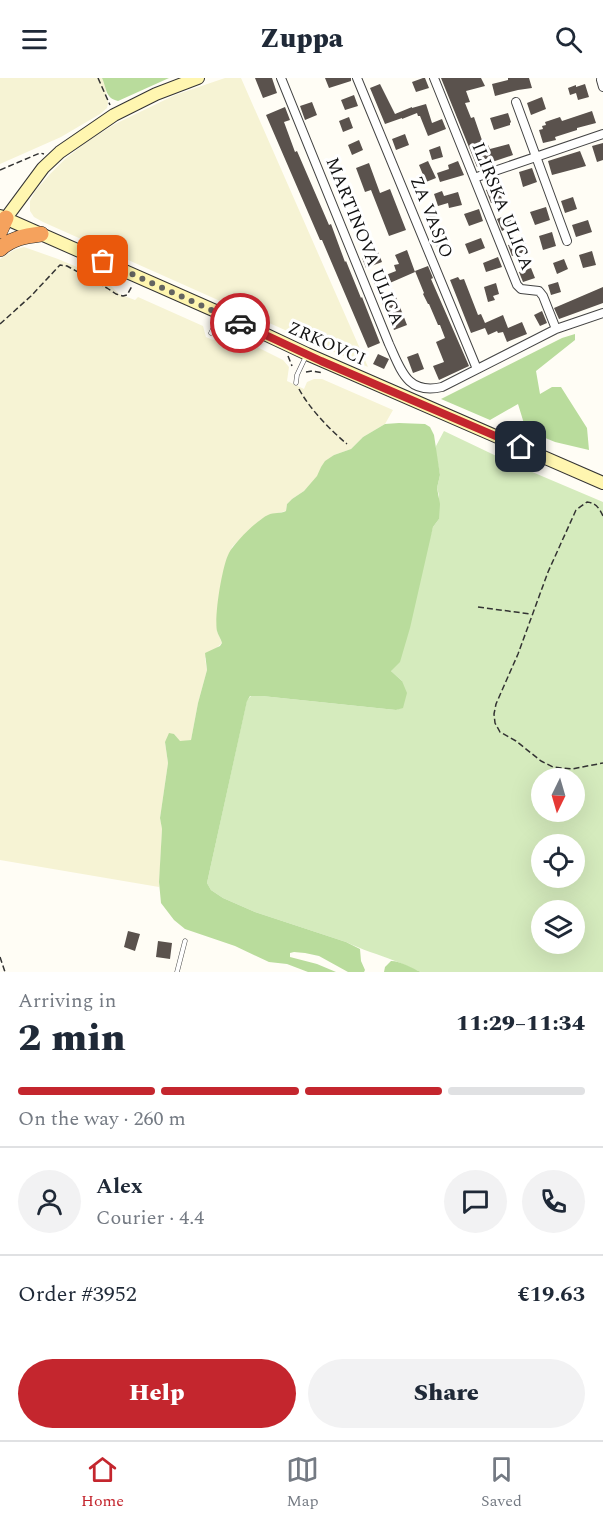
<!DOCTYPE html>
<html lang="en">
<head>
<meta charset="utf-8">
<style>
	:root { --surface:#fff; --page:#f2f2f3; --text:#1f2937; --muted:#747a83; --line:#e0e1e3; --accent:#c4262e }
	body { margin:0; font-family:Spectral,serif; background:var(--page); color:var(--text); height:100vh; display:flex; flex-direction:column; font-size:22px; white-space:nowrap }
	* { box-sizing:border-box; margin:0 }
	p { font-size:20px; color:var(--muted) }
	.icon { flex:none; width:33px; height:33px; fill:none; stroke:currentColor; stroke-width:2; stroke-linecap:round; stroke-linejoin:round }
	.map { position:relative; height:894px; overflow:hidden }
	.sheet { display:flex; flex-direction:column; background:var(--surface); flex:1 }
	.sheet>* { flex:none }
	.needle { width:39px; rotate:185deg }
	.buttons { position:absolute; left:531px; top:690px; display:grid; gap:12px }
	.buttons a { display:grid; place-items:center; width:54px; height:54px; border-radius:50%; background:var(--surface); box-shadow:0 6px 24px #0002; font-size:30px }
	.pin { position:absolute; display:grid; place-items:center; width:51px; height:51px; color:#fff; margin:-26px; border-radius:12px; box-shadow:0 3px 9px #0006 }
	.courier { position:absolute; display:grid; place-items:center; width:60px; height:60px; margin:-30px; border:4px solid #c4262e; border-radius:50%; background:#fff; color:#222; box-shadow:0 2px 8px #0007 }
	.headline em { font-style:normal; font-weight:800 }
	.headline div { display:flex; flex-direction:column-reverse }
	.headline { display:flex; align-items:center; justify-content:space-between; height:102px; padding:0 18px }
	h1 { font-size:39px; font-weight:800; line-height:45px }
	.bar { display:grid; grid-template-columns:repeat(4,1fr); gap:9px 6px; align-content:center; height:72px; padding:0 18px }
	.bar i { height:8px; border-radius:4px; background:var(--line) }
	.bar .selected { background:var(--accent) }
	.bar p { grid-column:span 4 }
	.line { display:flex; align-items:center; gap:15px; padding:0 18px; border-top:2px solid var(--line) }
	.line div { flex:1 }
	.round { display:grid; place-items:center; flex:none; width:63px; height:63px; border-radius:32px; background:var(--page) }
	.cta { display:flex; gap:12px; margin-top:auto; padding:12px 18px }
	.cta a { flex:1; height:69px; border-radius:36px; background:var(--accent); color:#fff; font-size:24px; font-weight:800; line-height:69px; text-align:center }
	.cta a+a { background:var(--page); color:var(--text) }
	header { display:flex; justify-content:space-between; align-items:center; height:78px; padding:0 18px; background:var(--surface); font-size:27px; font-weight:800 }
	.tabs { display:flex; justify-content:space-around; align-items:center; height:84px; border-top:2px solid var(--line); background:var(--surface); font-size:16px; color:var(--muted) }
	.tabs a { display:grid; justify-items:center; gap:3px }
	.tabs .selected { color:var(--accent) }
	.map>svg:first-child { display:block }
	.farmland { fill:#f6f3d4 }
	.green { fill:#d5ebbd; fill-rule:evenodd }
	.forest { fill:#b9dc9c }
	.building { fill:#5a524d }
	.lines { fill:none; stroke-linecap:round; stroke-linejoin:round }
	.lane-casing { stroke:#444; stroke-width:5 }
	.street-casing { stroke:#444; stroke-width:10 }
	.secondary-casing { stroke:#333; stroke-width:14 }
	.highway-casing { stroke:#222; stroke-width:16 }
	.path { stroke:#333; stroke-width:1.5; stroke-dasharray:6 3; stroke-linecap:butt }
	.lane { stroke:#fff; stroke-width:4 }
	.street { stroke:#fff; stroke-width:8 }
	.secondary { stroke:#fff6b0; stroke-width:12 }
	.highway { stroke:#f5a25d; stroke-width:15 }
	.done { stroke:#646461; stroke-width:6; stroke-dasharray:0 10.8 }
	.route { stroke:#c4262e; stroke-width:8 }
	.labels { text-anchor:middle; stroke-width:6; stroke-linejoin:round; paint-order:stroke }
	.street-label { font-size:18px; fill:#111; stroke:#fff }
</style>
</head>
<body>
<header><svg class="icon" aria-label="menu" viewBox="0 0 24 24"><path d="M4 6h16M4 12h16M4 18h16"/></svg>Zuppa<svg class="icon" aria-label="search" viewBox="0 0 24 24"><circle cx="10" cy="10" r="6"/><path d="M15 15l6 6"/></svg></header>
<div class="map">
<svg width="603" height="894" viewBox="0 0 603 894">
	<rect width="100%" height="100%" fill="#fffdf5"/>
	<path class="farmland" d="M 0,0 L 102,0 L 105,7 L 108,25 L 107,30 L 100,36 L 61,59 L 0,86 Z
		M 225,0 L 241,0 L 368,289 L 43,144 L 34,139 L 30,133 L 30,123 L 35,113 L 50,96 L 65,81 L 88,63 L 115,46 L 175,17 Z
		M 24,169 L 58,181 L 103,200 L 119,216 L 135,222 L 138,219 L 203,248 L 206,259 L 213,262 L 231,256 L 283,282 L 289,289 L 287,303 L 304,311 L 307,304 L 314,301 L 322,301 L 393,332 L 385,346 L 363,359 L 351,371 L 334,377 L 321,389 L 318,398 L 304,413 L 292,421 L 287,426 L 286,433 L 278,435 L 260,442 L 232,469 L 217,553 L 222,565 L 205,580 L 207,592 L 198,625 L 191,662 L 180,664 L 174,656 L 165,664 L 168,685 L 160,740 L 162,751 L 159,809 L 0,782 L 0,181 L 14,172 Z"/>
	<path class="green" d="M 444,353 L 511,385 L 603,424 L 603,894 L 421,894 C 412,891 404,886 395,883 C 378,876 362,872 346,864 L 255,834 L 223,820 L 211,812 L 207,805 L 247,622 L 251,618 L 262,618 L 396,632 L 403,629 L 402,603 L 391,593 L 433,449 L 439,441 L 439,417 L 437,410 L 440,397 L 436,376 L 436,368 ZM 542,700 L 574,700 L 574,734 L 542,734 ZM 542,766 L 574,766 L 574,800 L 542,800 ZM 542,832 L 574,832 L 574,866 L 542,866 Z"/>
	<path class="forest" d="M 102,0 L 169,0 L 118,23 C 105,20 107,11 102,0 Z
		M 575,256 L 575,262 L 536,293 L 540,316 L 552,309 L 561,309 L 587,350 L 589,372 L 555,364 L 526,352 L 518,326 L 490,342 L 441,321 L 562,260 Z
		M 399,345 L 425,346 L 430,349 L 434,357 L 440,397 L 437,410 L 440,426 L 439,441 L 433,449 L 410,550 L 400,584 L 391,593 L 402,603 L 407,615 L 403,630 L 396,632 L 262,618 L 250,618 L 247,623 L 207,805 L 211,812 L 223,820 L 255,834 L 346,864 L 360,871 L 361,883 L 365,892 L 364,894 L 348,894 L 319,878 L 305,875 L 294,874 L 290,875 L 290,879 L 317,886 L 336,894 L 308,894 L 287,886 L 269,884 L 235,868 L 185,851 L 174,842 L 161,825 L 159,804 L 162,751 L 160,740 L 168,685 L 165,664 L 169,655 L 174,656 L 180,663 L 191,662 L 198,625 L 207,592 L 205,575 L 220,568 L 222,565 C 221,561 218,557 217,553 C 214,539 222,488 229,475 C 234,465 257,442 268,437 C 274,434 280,436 286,433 L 287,426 L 292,421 L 304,413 L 317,398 L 321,389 L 325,383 L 334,377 L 351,371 L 363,359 L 385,346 Z
		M 391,883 C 401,883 411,890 421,894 L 384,894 L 385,889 Z"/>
	<path class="building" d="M 255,0 L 272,0 L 277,15 L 263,20 Z
		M 325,0 L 351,0 L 351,3 L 329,10 Z
		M 423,0 L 425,0 L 429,10 L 416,14 L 412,4 Z
		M 441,0 L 481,0 L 485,8 L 466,13 L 470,24 L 465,25 L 471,40 L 474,39 L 484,68 L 488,67 L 490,71 L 509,66 L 513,77 L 477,89 Z
		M 508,0 L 529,0 L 532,10 L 518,12 L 495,18 L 492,6 L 508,2 Z
		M 380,6 L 395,36 L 412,29 L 412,30 L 426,26 L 432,45 L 442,41 L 446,51 L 428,58 L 420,38 L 418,38 L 417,35 L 402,41 L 402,40 L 385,46 L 370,10 Z
		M 585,6 L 589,19 L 578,22 L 576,15 L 570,17 L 568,10 L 576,7 L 576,9 Z
		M 354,17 L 358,28 L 345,32 L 341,22 Z
		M 542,19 L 546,31 L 531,37 L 527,25 Z
		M 312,24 L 317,37 L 305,42 L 300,28 Z
		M 285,29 L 290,42 L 284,44 L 295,74 L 297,73 L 329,147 L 331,146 L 345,184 L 346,183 L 361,220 L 362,219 L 380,265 L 368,270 L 322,162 L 320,162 L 266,37 Z
		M 592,33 L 596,45 L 577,50 L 577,52 L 555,59 L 556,62 L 543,65 L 539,52 L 543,51 L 542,48 L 546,47 L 545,44 L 560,39 L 562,43 Z
		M 508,35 L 511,44 L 510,45 L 510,47 L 494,52 L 490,40 Z
		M 349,39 L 353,50 L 343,54 L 339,43 Z
		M 405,56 L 409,67 L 396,72 L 392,61 Z
		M 359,62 L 363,72 L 352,77 L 348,67 Z
		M 603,65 L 603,82 L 597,84 L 592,68 Z
		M 440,68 L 443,79 L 432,82 L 429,72 Z
		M 580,73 L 586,88 L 552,97 L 548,83 Z
		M 428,83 L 436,100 L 426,104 L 419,87 Z
		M 458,83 L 464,97 L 440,104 L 437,95 L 449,91 L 448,87 Z
		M 369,85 L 380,115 L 390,111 L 406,152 L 389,158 L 371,112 L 365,114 L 356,90 Z
		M 532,90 L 537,104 L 523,109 L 519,94 Z
		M 498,108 L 502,121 L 491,125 L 486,112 Z
		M 442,113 L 444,118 L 458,114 L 462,127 L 449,130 L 448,125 L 438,128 L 434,116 Z
		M 573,119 L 577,131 L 565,135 L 561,123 Z
		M 546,129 L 550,142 L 535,147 L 530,134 Z
		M 435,131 L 439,142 L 427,146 L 423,135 Z
		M 479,131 L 483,143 L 469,148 L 464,136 Z
		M 509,136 L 513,148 L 502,153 L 497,141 Z
		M 588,142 L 592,154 L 576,159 L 572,147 Z
		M 443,154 L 448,169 L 438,172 L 433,157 Z
		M 552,154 L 556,168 L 543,172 L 539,158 Z
		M 481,160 L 485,170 L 469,176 L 465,166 Z
		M 524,162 L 529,175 L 522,178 L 520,175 L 512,178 L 508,167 Z
		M 407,172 L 415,194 L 376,211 L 373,202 L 396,193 L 394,187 L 399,186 L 395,177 Z
		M 592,173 L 596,187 L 583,190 L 579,177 Z
		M 378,174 L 382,184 L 366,190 L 362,180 Z
		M 498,179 L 502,189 L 486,194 L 483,185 Z
		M 564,181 L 568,191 L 557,196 L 553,185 Z
		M 428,188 L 433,200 L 431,201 L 469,288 L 439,302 L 433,288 L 444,284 L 436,264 L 445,260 L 440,247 L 438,247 L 429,226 L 428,226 L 423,216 L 424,215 L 415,193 Z
		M 531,190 L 535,200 L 523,204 L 519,194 Z
		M 458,199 L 460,202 L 464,201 L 478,237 L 481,236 L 485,245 L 503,237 L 508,250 L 522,244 L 527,256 L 507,264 L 503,254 L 498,255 L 497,253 L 488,257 L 485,250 L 471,255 L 450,202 Z
		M 558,204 L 561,214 L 551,217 L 548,207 Z
		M 496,205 L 499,216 L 493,218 L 495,222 L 488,224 L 484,209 Z
		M 603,209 L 603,225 L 559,241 L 554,230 Z
		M 396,219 L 407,247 L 394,252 L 382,225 Z
		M 542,233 L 547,245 L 540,248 L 534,237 Z
		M 418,275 L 424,291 L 413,295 L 407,279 Z
		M 378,276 L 389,281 L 384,291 L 373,286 Z
		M 128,853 L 140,856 L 135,873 L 124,869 Z
		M 158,863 L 172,865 L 170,881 L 156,879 Z"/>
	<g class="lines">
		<g class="lane-casing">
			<path id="lane" d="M 211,255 L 220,237
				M 296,305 L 297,297 L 306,278
				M 177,894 L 185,863"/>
		</g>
		<g class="street-casing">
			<path id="street" d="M 281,0 L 389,266 C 401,292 407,317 442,309 L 556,251 L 603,235
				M 357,0 L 477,291
				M 434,0 L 517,207 L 521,211 L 539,213 L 543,218 L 556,251
				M 601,2 L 603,9
				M 516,24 L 567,163
				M 474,100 L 603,56"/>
		</g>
		<g class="secondary-casing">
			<path id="secondary" d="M 0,138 L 220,235 L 307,276 L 603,405
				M 6,140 L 43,90 L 60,74 L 114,37 L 156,16 L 198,0"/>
		</g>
		<g class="highway-casing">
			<path id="highway" d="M 0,153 L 6,140
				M 0,171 C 12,160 25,158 41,156"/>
		</g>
		<path class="path" d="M 98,0 L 110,27
			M 0,92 L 40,75 L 44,76
			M 0,246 L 31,218 L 60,187 L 67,188 L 107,210 L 116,216 L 123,218 L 127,217 L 132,208
			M 288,278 L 292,288
			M 306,294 L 312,293 L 323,295
			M 299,311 C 309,330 330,352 347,366
			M 603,438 C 599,430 596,425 587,424 L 576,432 L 548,494 L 518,576 L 496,626 L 494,636 L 495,645 L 500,654 L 516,663 L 541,683 L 553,689 L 572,691 L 603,685
			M 478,529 L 530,536
			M 0,879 L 5,894"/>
		<use href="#lane" class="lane"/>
		<use href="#street" class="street"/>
		<use href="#secondary" class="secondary"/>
		<use href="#highway" class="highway"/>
	</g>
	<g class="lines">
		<path class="done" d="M 103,183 L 240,245"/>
		<path class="route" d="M 240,245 L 321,283 L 521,369"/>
	</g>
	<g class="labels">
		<g class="street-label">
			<text transform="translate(503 128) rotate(68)" y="6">ILIRSKA ULICA</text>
			<text transform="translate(432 139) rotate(68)" y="6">ZA VASJO</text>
			<text transform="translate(365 163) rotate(68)" y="6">MARTINOVA ULICA</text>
			<text transform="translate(327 265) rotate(24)" y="6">ZRKOVCI</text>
		</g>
	</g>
</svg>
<div class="buttons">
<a><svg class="needle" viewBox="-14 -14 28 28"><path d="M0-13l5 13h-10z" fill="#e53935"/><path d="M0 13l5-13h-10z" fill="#747a83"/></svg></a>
<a><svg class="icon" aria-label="locate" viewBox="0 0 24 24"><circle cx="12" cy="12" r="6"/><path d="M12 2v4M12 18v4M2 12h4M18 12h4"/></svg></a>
<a><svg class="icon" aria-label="layers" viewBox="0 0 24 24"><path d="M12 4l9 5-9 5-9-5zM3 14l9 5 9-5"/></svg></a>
</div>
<div class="pin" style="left:103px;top:183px;background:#ea580c"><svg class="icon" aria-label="bag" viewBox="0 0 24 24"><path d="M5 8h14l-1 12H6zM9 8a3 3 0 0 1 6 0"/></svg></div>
<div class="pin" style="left:521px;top:369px;background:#1f2937"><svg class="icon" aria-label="home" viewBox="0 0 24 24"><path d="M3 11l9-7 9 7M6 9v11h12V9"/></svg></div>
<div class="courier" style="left:240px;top:245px"><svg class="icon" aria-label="car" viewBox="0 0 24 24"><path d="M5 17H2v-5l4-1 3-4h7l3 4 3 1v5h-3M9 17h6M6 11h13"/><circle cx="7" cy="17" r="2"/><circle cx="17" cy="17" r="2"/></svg></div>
</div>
<section class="sheet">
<div class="headline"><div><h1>2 min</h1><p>Arriving in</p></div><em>11:29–11:34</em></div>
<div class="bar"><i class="selected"></i><i class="selected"></i><i class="selected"></i><i></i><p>On the way · 260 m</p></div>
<div class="line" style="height:108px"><a class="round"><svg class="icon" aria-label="person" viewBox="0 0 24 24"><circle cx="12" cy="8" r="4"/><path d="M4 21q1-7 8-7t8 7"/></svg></a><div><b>Alex</b><p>Courier · 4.4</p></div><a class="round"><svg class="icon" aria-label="chat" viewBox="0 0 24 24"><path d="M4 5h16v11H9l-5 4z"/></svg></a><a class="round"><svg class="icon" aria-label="phone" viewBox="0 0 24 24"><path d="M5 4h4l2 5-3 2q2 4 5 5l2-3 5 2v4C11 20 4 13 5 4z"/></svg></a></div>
<div class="line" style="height:78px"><div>Order #3952</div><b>€19.63</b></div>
<div class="cta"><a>Help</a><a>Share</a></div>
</section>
<nav class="tabs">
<a class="selected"><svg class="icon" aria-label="home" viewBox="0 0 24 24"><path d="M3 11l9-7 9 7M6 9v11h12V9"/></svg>Home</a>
<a><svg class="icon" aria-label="map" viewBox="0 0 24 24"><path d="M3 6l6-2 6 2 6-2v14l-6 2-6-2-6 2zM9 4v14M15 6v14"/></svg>Map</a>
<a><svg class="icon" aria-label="saved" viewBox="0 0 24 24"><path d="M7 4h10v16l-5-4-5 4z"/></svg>Saved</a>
</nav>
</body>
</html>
